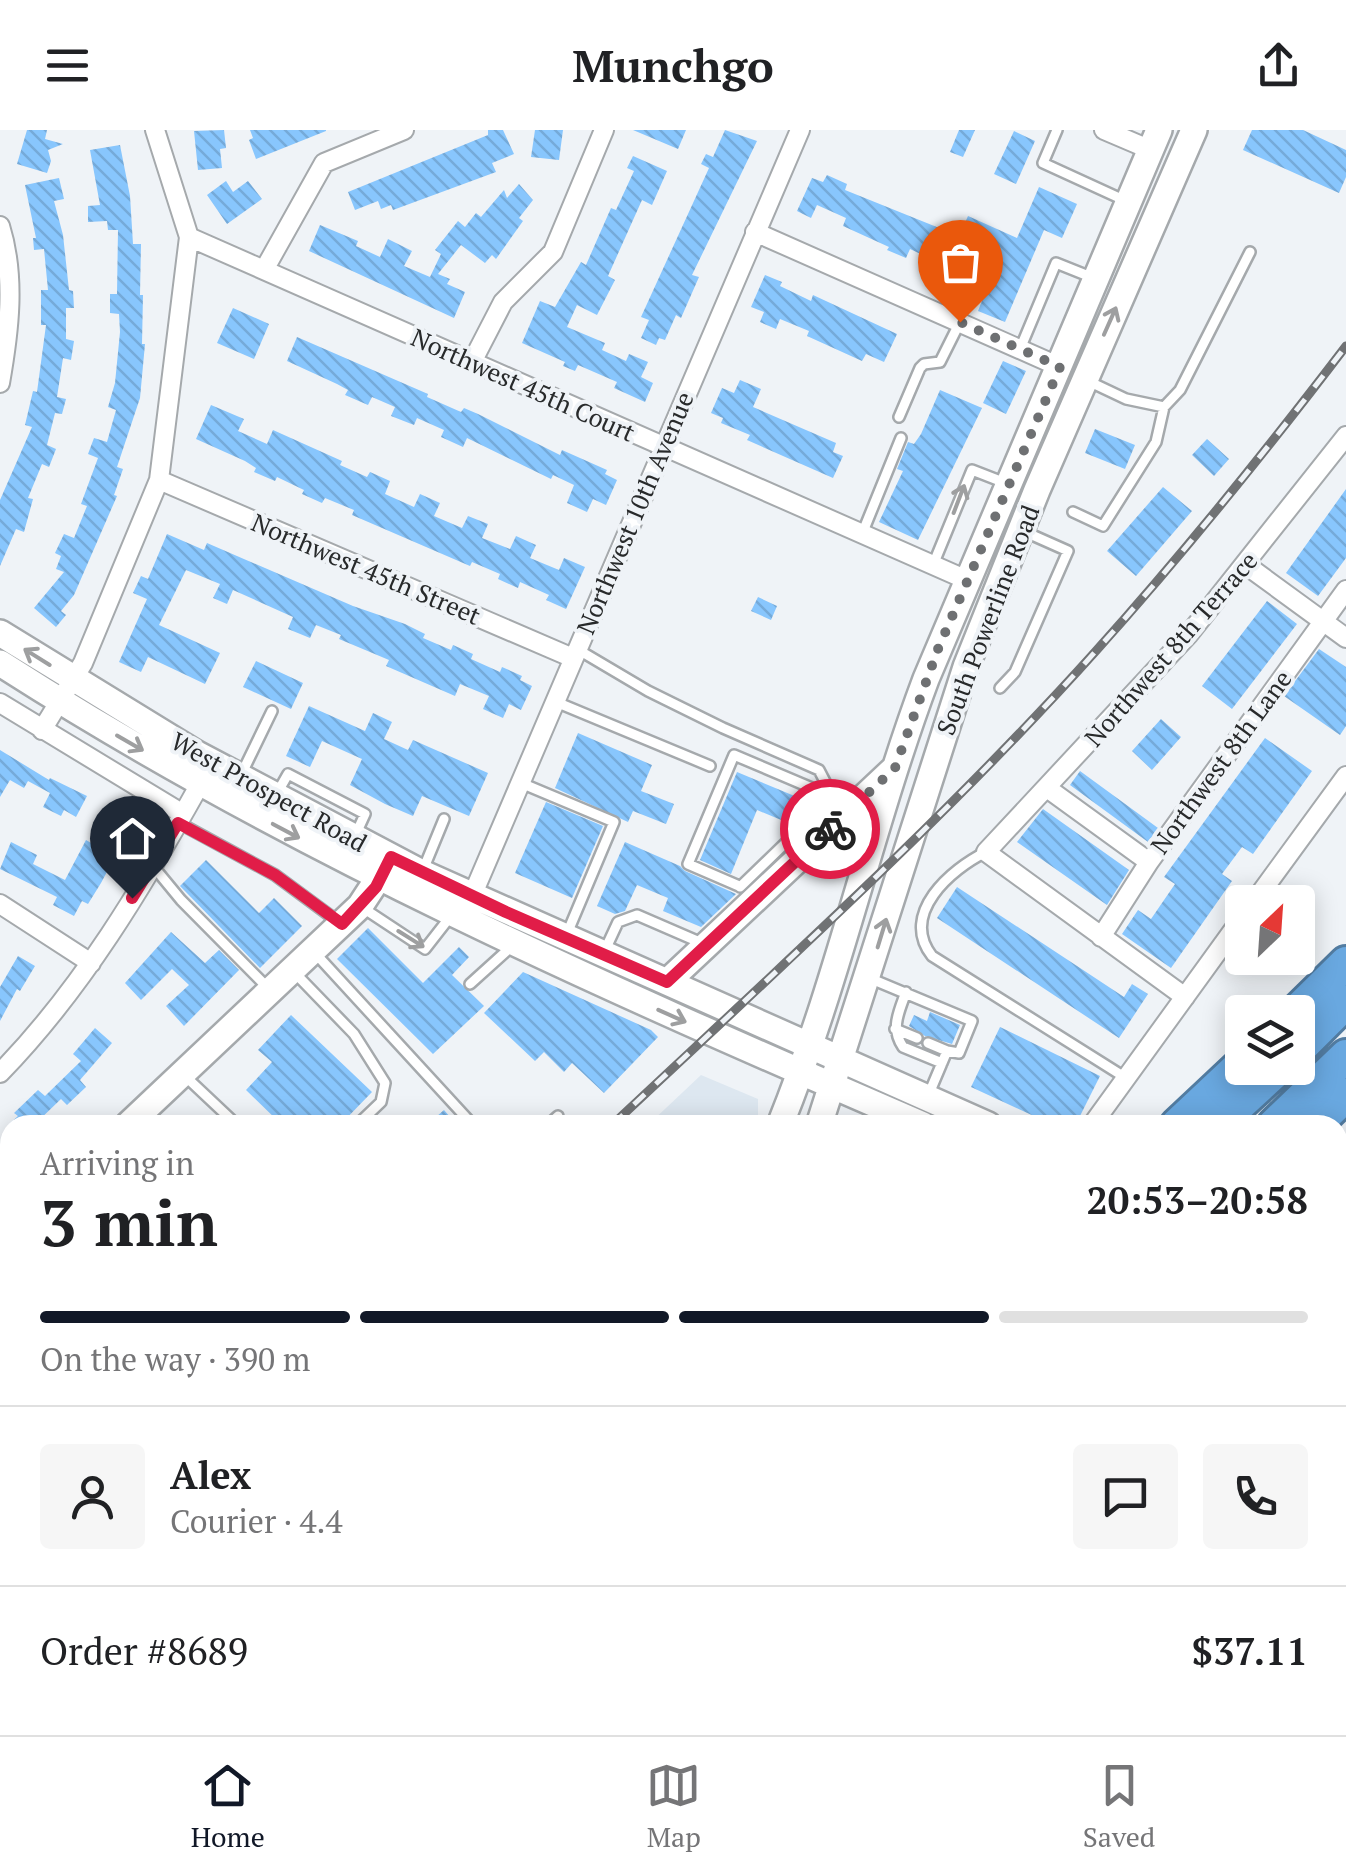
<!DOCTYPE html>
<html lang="en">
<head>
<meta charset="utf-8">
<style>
	:root { --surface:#fff; --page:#f6f6f6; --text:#202124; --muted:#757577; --line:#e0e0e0; --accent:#111827 }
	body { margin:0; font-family:"PT Serif",serif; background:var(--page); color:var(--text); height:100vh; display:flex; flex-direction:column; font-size:38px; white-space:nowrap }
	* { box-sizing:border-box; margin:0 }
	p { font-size:32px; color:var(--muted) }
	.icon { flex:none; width:55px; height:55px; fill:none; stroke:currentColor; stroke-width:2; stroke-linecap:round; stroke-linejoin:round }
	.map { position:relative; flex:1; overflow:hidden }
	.panel { position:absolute; left:0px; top:985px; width:1348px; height:620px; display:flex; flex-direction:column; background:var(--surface); border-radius:30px 30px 0 0; box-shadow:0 5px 25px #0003 }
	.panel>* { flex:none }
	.needle { width:65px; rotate:25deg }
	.tools { position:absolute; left:1225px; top:755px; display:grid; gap:20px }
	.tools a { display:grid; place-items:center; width:90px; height:90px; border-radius:10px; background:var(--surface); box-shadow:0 5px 25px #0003; font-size:50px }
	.pin { position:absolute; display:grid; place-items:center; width:85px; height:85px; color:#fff; margin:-102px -42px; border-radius:50% 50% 50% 0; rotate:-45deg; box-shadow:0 0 10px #0007 }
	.pin .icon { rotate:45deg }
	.courier { position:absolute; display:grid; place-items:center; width:100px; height:100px; margin:-50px; border:8px solid #e11d48; border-radius:50%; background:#fff; color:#222; box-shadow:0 2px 12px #0007 }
	.overview em { font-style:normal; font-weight:700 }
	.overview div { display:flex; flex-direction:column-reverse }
	.overview { display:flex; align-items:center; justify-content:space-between; height:170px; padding:0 40px }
	h1 { font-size:65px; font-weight:700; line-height:75px }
	.bar { display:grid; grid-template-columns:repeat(4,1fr); gap:15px 10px; align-content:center; height:120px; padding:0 40px }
	.bar i { height:12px; border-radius:8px; background:var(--line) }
	.bar .selected { background:var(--accent) }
	.bar p { grid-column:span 4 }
	.line { display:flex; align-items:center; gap:25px; padding:0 40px; border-top:2px solid var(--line) }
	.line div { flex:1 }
	.round { display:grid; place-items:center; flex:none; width:105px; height:105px; border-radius:10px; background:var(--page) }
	header { display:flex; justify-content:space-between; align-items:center; height:130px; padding:0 40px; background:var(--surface); font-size:45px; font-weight:700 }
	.tabs { display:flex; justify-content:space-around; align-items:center; height:140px; border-top:2px solid var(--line); background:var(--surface); font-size:28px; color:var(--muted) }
	.tabs a { display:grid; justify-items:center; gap:5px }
	.tabs .selected { color:var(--accent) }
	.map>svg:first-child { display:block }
	.built { fill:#dde7f0 }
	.building { fill:url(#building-back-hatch) }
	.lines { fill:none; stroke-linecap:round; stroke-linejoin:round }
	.lane-casing { stroke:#a5a9ac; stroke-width:14 }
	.street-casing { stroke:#a5a9ac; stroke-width:22 }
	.secondary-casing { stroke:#a5a9ac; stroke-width:30 }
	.highway-casing { stroke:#527ca1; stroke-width:38 }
	.lane { stroke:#fff; stroke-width:9 }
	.street { stroke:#fff; stroke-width:18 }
	.secondary { stroke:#fff; stroke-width:25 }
	.highway { stroke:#69a8e0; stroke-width:32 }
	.rail-casing { stroke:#707274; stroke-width:9 }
	.rail { stroke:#eff3f7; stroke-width:5; stroke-dasharray:15; stroke-linecap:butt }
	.oneway { stroke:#9e9fa0 }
	.done { stroke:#6e7072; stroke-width:10; stroke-dasharray:0 18 }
	.route { stroke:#e11d48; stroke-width:12 }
	.labels { text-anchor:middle; stroke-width:8; stroke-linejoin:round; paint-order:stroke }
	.street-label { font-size:25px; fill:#282a2b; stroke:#eff3f7 }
</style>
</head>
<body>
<header><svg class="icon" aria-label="menu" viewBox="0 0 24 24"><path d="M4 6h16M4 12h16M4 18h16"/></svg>Munchgo<svg class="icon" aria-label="share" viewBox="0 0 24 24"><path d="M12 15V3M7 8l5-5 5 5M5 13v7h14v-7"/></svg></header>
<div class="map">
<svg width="1346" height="1605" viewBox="0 0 1346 1605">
	<defs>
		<pattern id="building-back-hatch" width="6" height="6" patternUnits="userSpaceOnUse" patternTransform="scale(2.5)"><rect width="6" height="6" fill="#88c6fd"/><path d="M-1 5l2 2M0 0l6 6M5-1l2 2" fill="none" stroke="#75aad9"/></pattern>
	</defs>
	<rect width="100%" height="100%" fill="#eff3f7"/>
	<path class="built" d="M 701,945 L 758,969 L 758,995 L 648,995 Z
		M 20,1595 L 391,1595 L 381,1605 L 9,1605 Z"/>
	<path class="building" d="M 27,0 L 47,0 L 45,9 L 63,14 L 48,20 L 51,31 L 47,43 L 17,34 Z
		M 224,0 L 226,18 L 220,19 L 222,38 L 198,40 L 194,1 Z
		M 250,0 L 326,0 L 326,1 L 256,29 L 249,10 L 253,8 Z
		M 488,0 L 503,0 L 514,24 L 492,33 L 496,42 L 393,80 L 391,75 L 381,79 L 378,71 L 355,80 L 348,62 L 488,5 Z
		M 535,0 L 563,0 L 559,30 L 531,27 Z
		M 633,0 L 686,0 L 678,19 Z
		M 725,0 L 757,11 L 692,145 L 699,147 L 681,188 L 676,185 L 665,210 L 659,208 L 656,215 L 641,208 L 649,190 L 641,187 L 709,38 L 701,34 L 706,24 L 713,27 Z
		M 959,0 L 975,0 L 963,27 L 950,22 Z
		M 1252,0 L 1303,0 L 1346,20 L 1346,47 L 1339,63 L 1243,20 Z
		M 1014,1 L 1035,11 L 1016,54 L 994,44 Z
		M 120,15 L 130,66 L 133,114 L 141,114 L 140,165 L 143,165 L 142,214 L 145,214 L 140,268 L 117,337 L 123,339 L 114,365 L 117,366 L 74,465 L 61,481 L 66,485 L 56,497 L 34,478 L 64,442 L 56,439 L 61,426 L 55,423 L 64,404 L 74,408 L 87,376 L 81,374 L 98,328 L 88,324 L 94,308 L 107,312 L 116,280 L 108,277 L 115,253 L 120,202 L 119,184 L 110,183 L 110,164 L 117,164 L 118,100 L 108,100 L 107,91 L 88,92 L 88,76 L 100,75 L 90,20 Z
		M 633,26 L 667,41 L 652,75 L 642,70 L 608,146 L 615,150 L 597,185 L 577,175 L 567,197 L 605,213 L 602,220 L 626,231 L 629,224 L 648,232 L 641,247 L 653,253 L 645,272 L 614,258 L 617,252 L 578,235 L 575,241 L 563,236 L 565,232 L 522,213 L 540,171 L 555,177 L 581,132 L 586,135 L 611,78 L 616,80 L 634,41 L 627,38 Z
		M 827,45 L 847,54 L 845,60 L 959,106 L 968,86 L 1017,108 L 1039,57 L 1077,74 L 1062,108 L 1044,100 L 1005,192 L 978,181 L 987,158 L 945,140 L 946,136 L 910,119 L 906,128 L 887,120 L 889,117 L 843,96 L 846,88 L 817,75 L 811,88 L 797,81 L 812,48 L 823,52 Z
		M 59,48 L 64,69 L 54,71 L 63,105 L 69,160 L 73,161 L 74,178 L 66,178 L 66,209 L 74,211 L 71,230 L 63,228 L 57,267 L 66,269 L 62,284 L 55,283 L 47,315 L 56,319 L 49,337 L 42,334 L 28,368 L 33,369 L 24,402 L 16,399 L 0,436 L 0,370 L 32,297 L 25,295 L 33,261 L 37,262 L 46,195 L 41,195 L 41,160 L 48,160 L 44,119 L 34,120 L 33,108 L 36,108 L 25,55 Z
		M 226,51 L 233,62 L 248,51 L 262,69 L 227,94 L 207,65 Z
		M 519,54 L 533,70 L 519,88 L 523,91 L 496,129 L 492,125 L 485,133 L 461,115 L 438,144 L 450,149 L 447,154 L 465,162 L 454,188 L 309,121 L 320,95 L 358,111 L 356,116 L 380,127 L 388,109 L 412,121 L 404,136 L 430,147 L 441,124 L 435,120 L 458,91 L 465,97 L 476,83 L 481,87 L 504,60 L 507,68 Z
		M 765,145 L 782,152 L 780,156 L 811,171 L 813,165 L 897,204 L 884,232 L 866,224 L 862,231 L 807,206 L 809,201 L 780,189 L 776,199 L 760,192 L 764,182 L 751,177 Z
		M 233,178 L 269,194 L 254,229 L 217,213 Z
		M 297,207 L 428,264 L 427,267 L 461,282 L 464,278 L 478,284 L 560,325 L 562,320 L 607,340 L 605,344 L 617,350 L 606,375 L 593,369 L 587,382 L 567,373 L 574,355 L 553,345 L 551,349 L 467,308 L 463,317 L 441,307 L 444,300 L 417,288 L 414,295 L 391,286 L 395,277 L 372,267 L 368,275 L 345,265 L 348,260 L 337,254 L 287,231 Z
		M 1003,231 L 1026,241 L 1006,284 L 983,273 Z
		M 740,250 L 761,259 L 753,277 L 836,313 L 833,322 L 843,326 L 833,348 L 747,310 L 750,305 L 721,293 L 723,288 L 711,283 L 722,258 L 734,263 Z
		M 940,260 L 982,278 L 918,410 L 879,392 L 903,341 L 897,339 L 908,312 L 914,314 L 921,304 Z
		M 211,275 L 244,289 L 238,301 L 267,314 L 273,300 L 342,331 L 340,335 L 367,347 L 370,342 L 390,351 L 385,364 L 414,377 L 420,364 L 440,373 L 434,386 L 462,398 L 468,386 L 488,394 L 482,408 L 510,419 L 516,406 L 536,415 L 530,428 L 559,440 L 564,428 L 585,437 L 566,479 L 546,470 L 549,465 L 520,452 L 518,458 L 498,449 L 500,444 L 472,432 L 470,436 L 352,385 L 354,380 L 325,368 L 322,373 L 302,364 L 304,360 L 277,347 L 275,351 L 254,342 L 256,338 L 245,331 L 196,309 Z
		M 1095,299 L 1135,315 L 1125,339 L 1085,323 Z
		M 1207,309 L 1229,329 L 1214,346 L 1192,325 Z
		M 1163,357 L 1192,381 L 1136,446 L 1107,421 Z
		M 1346,359 L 1346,428 L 1318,466 L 1286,443 Z
		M 167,404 L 204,420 L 207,413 L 353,476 L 405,494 L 425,504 L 423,508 L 451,520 L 453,515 L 473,524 L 471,529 L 500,542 L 502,537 L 522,546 L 520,550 L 532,556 L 521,580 L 509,574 L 503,588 L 483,579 L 489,566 L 460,554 L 455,566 L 386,536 L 389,530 L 339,509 L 341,505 L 316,495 L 310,508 L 288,499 L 293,487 L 233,460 L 227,474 L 213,468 L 220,454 L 186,440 L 159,495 L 220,523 L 205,554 L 148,527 L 141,542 L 119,532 L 147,469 L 133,463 L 141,446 L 148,449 Z
		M 758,467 L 777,476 L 771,490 L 751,481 Z
		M 1267,471 L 1297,494 L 1232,579 L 1202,556 Z
		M 1319,519 L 1346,537 L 1346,596 L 1340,605 L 1284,566 Z
		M 256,531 L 303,553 L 291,579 L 243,557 Z
		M 309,576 L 365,601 L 373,583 L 392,592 L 384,609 L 408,620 L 413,610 L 488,643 L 469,686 L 422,666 L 413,686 L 385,674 L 350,655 L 362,629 L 322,611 L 310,637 L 286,626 Z
		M 1161,589 L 1181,607 L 1152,640 L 1132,621 Z
		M 578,603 L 652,635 L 641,661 L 674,674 L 666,694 L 633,681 L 628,692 L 555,658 Z
		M 1265,608 L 1312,641 L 1253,724 L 1242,717 L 1222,744 L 1232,751 L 1171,838 L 1122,804 L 1138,780 L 1151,789 L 1175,754 L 1164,747 Z
		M 0,620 L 49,650 L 50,648 L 87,666 L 76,687 L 64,680 L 61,686 L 43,677 L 50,663 L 28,651 L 24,658 L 10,650 L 0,667 Z
		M 1080,641 L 1158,698 L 1148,712 L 1070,655 Z
		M 737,642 L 809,672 L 786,692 L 757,680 L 731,744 L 700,730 Z
		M 546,672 L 603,696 L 572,768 L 515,743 Z
		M 118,678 L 139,689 L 124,718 L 114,712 L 102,734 L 109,738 L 101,753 L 88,774 L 82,771 L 74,786 L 53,775 L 57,767 L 0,739 L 11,712 L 37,725 L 33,734 L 65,750 L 86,710 L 98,717 Z
		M 1043,679 L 1129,740 L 1107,775 L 1017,712 Z
		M 625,712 L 680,736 L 685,741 L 736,764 L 701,797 L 663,781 L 668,768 L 637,755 L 625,781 L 615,784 L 597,776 Z
		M 206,730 L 259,783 L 274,768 L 302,796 L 260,838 L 180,756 Z
		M 957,757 L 1124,867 L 1132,854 L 1148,864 L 1119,908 L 937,788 Z
		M 368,798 L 423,853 L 459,817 L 469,827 L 452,845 L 484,876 L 433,924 L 337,829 Z
		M 171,802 L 205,833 L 219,820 L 239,840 L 184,896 L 166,876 L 189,855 L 172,839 L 141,870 L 125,853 Z
		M 18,826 L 35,836 L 20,861 L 17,859 L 0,891 L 0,857 Z
		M 523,842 L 651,900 L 658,907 L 604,963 L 572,933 L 564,942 L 544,922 L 535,931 L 484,883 Z
		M 930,882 L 960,895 L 952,914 L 925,906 L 909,896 L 914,885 L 927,891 Z
		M 291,885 L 372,962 L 340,995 L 282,995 L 246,960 L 272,932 L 258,920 Z
		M 1000,897 L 1100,946 L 1076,994 L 1053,995 L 971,957 Z
		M 95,898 L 112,913 L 80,950 L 86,957 L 67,975 L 61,969 L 34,995 L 8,995 L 18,986 L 14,983 L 38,960 L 45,966 L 81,931 L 73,924 Z
		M 444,980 L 457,995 L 427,995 Z"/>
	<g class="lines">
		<g class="lane-casing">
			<path id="lane" d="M 1057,0 L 1043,33 L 1126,71
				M 1020,219 L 1056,133 L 1086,145
				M 1088,251 L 1126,269 L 1164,277 L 1180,260 L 1250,122
				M 899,287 L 920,238 L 924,234 L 940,232 L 960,192
				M 1073,382 L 1103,396 L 1156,312 L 1164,277
				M 862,404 L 901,308
				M 933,435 L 972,340 L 1008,354
				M 577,519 L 648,561 L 723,598 L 819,640 L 833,667
				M 1000,558 L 1015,542 L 1068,421 L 1023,401
				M 556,572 L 710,636
				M 241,645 L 272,581
				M 521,653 L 614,692 L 566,806
				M 276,665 L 288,644 L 365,684 L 355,706
				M 179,693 L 275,745 L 340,793
				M 986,722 C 951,739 899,784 932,826 L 1126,948
				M 153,736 L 181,770 L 267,857
				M 423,740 L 444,689
				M 739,756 L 688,734 L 734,625 L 833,667
				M 740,757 L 833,667 L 846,680
				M 363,778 L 425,819 L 450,787
				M 605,820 L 618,792 L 637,785 L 704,814
				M 315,823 L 473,995
				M 294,842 L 354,904 L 385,953 L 381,972 L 357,995
				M 869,848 L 972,891 L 959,923 L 947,921 L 928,966
				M 470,854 L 512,816
				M 906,862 C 899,882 890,898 903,917 L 942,933
				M 895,899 L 917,908
				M 928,913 L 947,921
				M 185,946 L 237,995
				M 548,995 L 558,986
				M 1338,1223 L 1346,1205
				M 1338,1265 L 1346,1244
				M 0,1272 L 10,1283
				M 316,1595 L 340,1605
				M 247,1605 L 261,1595
				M 344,1605 L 354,1595"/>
		</g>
		<g class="street-casing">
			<path id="street" d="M 1104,0 L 1151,20
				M 0,96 C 16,147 9,202 0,253
				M 755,102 L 1060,237
				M 189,107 L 967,450
				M 264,140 L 324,33 L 404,0
				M 472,232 L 503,172 L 553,122 L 604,0
				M 159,350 L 573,528
				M 1246,435 L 1346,508
				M 0,573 L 183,684
				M 42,600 L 83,533 L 159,350 L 189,107 L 155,0
				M 1047,658 L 1149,732
				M 472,766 L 800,0
				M 1254,772 L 1346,646
				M 0,774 L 91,833
				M 1101,807 L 1149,732 L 1346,460
				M 1185,867 L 986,722 L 1189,504 L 1346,306
				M 0,943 C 82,859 143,756 200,654
				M 1092,995 L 1242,788
				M 1338,1438 L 1346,1442
				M 1158,1595 L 1180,1605"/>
		</g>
		<g class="secondary-casing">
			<path id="secondary" d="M 0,503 L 197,624 L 422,743 L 988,995
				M 0,533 C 291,720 606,858 923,995
				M 667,852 L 895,638
				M 128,995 L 360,776 L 385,738
				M 780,995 C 839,849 871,696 926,549 L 1159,0
				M 819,995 L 966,537 L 1037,360 L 1194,0
				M 0,1116 L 10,1106
				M 1338,1147 L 1346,1150
				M 1338,1174 L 1346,1178
				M 486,1605 L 490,1595"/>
		</g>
		<g class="highway-casing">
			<path id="highway" d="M 1296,882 L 1346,833
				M 1298,920 L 1346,872
				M 1177,995 L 1242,934
				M 1217,995 L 1279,938
				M 1274,995 L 1346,926
				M 1315,995 L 1346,965
				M 527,1605 L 538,1595
				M 566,1605 L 576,1595
				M 622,1605 L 633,1595
				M 661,1605 L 671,1595"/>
		</g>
		<use href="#lane" class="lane"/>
		<use href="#street" class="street"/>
		<use href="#secondary" class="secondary"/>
		<use href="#highway" class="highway"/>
		<g class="rail-casing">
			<path id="rail" d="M 612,995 C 776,841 945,689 1095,522 C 1183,424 1266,321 1346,216
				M 0,1570 L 10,1560"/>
		</g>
		<use href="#rail" class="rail"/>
	</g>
	<defs><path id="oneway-shaft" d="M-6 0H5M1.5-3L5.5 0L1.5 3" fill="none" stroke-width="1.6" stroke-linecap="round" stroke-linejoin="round" transform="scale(2.5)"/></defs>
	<g class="oneway">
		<use href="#oneway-shaft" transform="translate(1110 191) rotate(-66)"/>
		<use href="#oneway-shaft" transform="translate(959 369) rotate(-69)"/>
		<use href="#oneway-shaft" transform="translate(37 527) rotate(-148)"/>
		<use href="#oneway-shaft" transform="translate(130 613) rotate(30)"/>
		<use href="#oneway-shaft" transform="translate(286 701) rotate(28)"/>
		<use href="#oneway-shaft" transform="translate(882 803) rotate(-73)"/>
		<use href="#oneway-shaft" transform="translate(411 809) rotate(32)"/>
		<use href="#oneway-shaft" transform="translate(672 886) rotate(24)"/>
	</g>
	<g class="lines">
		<path class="done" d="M 830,699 L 895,638 L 938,519 L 1060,237 L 960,192"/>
		<path class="route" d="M 132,768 L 178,693 L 275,745 L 342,794 L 376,757 L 391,727 L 506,782 L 667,852 L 830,699"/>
	</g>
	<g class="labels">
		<g class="street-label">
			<text transform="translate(523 255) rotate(24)" y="9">Northwest 45th Court</text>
			<text transform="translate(635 383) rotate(-67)" y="9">Northwest 10th Avenue</text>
			<text transform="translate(366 439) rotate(23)" y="9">Northwest 45th Street</text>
			<text transform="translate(988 490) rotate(-69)" y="9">South Powerline Road</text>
			<text transform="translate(1171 519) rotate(-49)" y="9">Northwest 8th Terrace</text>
			<text transform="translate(1221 632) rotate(-54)" y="9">Northwest 8th Lane</text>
			<text transform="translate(269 662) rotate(29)" y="9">West Prospect Road</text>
		</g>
	</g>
</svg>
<div class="tools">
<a><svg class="needle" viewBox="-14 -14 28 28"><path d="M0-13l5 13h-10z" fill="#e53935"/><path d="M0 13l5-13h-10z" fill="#757577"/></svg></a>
<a><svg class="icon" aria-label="layers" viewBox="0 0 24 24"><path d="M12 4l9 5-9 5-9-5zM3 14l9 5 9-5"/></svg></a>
</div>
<div class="pin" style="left:960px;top:192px;background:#ea580c"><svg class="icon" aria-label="bag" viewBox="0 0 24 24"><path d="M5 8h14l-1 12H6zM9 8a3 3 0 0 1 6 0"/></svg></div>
<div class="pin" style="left:132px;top:768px;background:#1f2937"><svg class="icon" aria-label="home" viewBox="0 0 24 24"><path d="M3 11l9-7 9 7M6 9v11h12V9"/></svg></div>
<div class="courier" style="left:830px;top:699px"><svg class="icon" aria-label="bike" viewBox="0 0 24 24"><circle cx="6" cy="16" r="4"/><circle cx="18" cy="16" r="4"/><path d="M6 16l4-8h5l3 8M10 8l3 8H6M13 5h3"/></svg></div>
<section class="panel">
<div class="overview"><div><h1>3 min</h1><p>Arriving in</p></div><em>20:53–20:58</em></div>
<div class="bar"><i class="selected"></i><i class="selected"></i><i class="selected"></i><i></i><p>On the way · 390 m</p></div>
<div class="line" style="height:180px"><a class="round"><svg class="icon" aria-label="person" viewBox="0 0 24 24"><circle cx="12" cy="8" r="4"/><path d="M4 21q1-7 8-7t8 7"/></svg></a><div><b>Alex</b><p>Courier · 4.4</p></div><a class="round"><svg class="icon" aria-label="chat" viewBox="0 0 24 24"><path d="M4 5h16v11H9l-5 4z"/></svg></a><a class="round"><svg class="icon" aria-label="phone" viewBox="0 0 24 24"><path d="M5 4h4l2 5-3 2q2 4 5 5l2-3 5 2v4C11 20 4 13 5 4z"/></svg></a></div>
<div class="line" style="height:130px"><div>Order #8689</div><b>$37.11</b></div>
</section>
</div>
<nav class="tabs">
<a class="selected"><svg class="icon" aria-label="home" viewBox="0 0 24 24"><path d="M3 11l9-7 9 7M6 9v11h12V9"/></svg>Home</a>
<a><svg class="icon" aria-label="map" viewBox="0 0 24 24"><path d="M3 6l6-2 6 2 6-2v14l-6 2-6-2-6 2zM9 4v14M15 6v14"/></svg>Map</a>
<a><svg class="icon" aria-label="saved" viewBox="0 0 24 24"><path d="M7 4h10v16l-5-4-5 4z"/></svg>Saved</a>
</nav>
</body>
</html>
